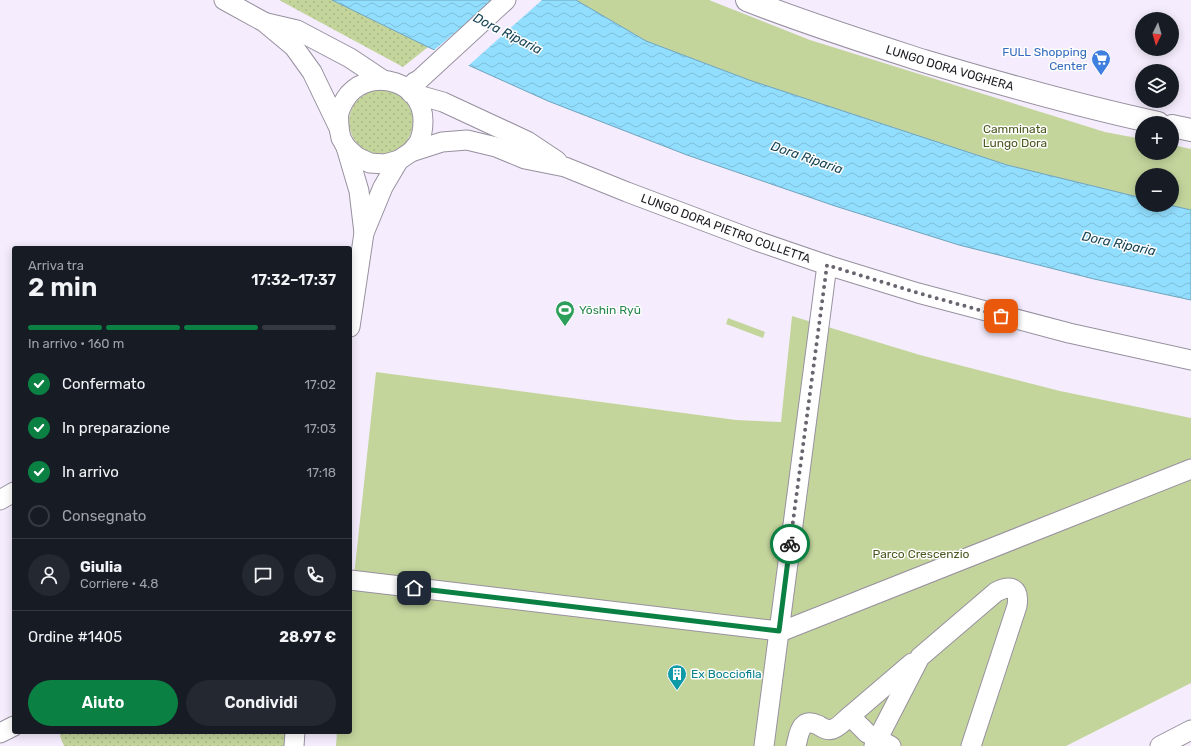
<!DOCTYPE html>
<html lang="it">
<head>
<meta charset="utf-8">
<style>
	:root { --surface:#171b24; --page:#242831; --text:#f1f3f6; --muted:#9ea1a6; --line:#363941; --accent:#0b8043 }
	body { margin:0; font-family:Rubik,sans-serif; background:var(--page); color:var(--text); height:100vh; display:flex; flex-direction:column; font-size:15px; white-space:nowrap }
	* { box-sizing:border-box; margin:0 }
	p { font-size:13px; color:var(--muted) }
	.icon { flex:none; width:22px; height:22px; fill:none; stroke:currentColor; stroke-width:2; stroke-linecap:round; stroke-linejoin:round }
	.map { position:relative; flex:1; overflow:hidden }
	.side { position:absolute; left:12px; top:246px; width:340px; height:488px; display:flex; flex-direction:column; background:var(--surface); border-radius:4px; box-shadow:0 2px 10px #0003 }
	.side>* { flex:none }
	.needle { width:26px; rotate:185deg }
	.buttons { position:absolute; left:1135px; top:12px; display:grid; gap:8px }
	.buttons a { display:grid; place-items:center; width:44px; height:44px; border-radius:50%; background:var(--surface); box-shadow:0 2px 10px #0003; font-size:20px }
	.pin { position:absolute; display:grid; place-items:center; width:34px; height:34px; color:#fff; margin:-17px; border-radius:8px; box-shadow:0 2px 6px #0006 }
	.courier { position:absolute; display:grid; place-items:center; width:40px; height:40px; margin:-20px; border:3px solid #0b8043; border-radius:50%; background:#fff; color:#222; box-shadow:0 1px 5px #0007 }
	.summary em { font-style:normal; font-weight:600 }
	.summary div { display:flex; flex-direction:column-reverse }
	.summary { display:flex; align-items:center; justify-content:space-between; height:68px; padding:0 16px }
	h1 { font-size:26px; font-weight:600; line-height:30px }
	.bar { display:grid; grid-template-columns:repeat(4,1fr); gap:6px 4px; align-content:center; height:48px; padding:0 16px }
	.bar i { height:5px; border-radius:3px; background:var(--line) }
	.bar .selected { background:var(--accent) }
	.bar p { grid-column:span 4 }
	.line { display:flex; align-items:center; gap:10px; padding:0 16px; border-top:1px solid var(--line) }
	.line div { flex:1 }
	.round { display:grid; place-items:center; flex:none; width:42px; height:42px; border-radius:21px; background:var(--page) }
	ol { padding:0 16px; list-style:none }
	li { display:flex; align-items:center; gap:12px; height:44px }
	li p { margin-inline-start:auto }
	li .icon { padding:4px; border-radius:50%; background:var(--accent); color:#fff; stroke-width:4 }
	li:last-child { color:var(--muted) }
	li i { width:22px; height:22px; border:2px solid var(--line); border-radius:50% }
	.button { display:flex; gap:8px; margin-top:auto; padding:8px 16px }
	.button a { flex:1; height:46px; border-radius:24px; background:var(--accent); color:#fff; font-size:16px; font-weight:600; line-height:46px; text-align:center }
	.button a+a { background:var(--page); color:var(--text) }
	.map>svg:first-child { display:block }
	.grass { fill:url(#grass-dots) }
	.park { fill:#c4d59c }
	.water { fill:url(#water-waves); stroke:#6fa4bc }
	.pier { fill:#f5edfd }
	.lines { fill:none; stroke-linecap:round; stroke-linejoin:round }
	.street-casing { stroke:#97909f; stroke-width:21 }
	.secondary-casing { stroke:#97909f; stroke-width:24 }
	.street { stroke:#fff; stroke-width:19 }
	.secondary { stroke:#fff; stroke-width:22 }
	.done { stroke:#69646e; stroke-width:4; stroke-dasharray:0 7.2 }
	.route { stroke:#0b8043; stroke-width:5 }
	.labels { text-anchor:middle; stroke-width:3; stroke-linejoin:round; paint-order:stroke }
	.shop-label { font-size:12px; fill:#366cbe; stroke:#fefefe; text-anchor:end }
	.street-label { font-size:12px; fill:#1e1b21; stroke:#fefefe }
	.park-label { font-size:12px; fill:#4b5920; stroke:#fefefe }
	.leisure-label { font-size:12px; fill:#27864d; stroke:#fefefe; text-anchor:start }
	.culture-label { font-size:12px; fill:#0d838f; stroke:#fefefe; text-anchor:start }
	.water-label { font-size:13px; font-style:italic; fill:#194556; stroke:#fefefe }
</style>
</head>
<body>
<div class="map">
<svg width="1191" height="746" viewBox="0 0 1191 746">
	<defs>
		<pattern id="grass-dots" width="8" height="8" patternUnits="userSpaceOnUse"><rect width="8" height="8" fill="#c4d59c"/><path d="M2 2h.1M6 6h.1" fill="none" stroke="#a8b686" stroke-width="1.8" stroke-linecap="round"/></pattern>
		<pattern id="water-waves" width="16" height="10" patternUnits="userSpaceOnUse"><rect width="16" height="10" fill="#92defe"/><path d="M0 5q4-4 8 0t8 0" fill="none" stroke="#7dbed9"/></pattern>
	</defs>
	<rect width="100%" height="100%" fill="#f5edfd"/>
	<path class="grass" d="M 279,0 L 332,0 L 428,47 L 403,67 Z
		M349 122a32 32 0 1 1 64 0a32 32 0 1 1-64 0Z
		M 61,732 L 287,732 L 285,746 L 64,746 L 60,736 Z"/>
	<path class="park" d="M 576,0 L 709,0 L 810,40 L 1105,132 L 1142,139 L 1142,153 L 1172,153 L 1172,145 L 1191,149 L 1191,210 L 1169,205 L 1172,205 L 1172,175 L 1142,175 L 1142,198 L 1007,165 L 749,80 L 646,41 Z
		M 792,316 L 920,355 L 1060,391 L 1191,418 L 1191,683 L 1066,746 L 336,746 L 337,732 L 350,732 L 350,613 L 376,372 L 736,420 L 781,422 Z
		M 728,318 L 765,332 L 763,338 L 726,324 Z"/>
	<path class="water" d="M 332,0 L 576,0 L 646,41 L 749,80 L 1007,165 L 1142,198 L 1142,205 L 1169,205 L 1191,210 L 1191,300 L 1094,279 L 959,245 L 835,206 L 687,155 L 548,101 L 428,47 Z"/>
	<path class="pier" d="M 494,0 L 542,0 L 467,67 L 433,51 Z"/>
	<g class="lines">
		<g class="street-casing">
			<g id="street">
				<path d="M 224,0 L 264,22 L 294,47 L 312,72 L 339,128 L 341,138 L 346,147 L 359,191 L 364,233"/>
				<path d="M 267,23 L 297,30 L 350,58 L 383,80"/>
				<path d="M 408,89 L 415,82 L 419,80 L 506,0"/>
				<path d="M 411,93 L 443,102 L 527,141 L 557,161"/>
				<path d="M 339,128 C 339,123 338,117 339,113 C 341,106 345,99 349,94 C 374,67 423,82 423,121 C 423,128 422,135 419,142 C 417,145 414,148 411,152"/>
				<path id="s1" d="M 346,147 L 357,157 L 370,163 L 385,164 L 399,160 L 411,152 L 442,142 L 467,140 L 496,147 L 525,159 L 565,167 L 627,192 L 757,241 L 827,265 L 918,293 L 1069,333 L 1191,360"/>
				<path d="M 350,327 L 364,233 L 383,187 L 399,160"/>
				<path d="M 0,500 L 14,492"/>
				<path d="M 350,580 L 779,631 L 785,630 L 1191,469"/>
				<path d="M 0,733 L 14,726"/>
				<path d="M 294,746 L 295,732"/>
				<path d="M 764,746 L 827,265"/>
				<path d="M 796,746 C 799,734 800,717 818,725 C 823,728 827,731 833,729 C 839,727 845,720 850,716"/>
				<path d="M 874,746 L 920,657 L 996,592 C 1011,584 1020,588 1017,606 L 971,746"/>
				<path d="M 891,746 L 867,733 L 850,716 L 912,663"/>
				<path d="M 1160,746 L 1191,730"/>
			</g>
		</g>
		<g class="secondary-casing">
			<g id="secondary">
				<path id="s2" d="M 747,0 C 805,23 865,42 924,61 C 1001,84 1079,106 1158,123"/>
				<path d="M 1172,126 L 1191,130"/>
			</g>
		</g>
		<use href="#street" class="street"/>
		<use href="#secondary" class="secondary"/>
	</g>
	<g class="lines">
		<path class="done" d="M 790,544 L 827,265 L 918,293 L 1001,316"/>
		<path class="route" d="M 414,588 L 779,631 L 790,544"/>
	</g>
	<defs>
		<g id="supermarket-pin" transform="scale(1)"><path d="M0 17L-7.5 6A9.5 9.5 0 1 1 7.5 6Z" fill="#3f7fe0" stroke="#fefefe"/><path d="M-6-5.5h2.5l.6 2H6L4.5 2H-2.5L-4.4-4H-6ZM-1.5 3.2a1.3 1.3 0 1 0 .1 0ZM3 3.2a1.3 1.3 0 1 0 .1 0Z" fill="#fff"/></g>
		<g id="stadium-pin" transform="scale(1)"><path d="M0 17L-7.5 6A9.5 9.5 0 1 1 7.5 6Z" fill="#2e9e5b" stroke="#fefefe"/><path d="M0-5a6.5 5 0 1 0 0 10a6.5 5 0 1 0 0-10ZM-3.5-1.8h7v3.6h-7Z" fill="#fff"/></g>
		<g id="building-pin" transform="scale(1)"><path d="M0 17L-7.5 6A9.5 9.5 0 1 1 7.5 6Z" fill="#0f9aa8" stroke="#fefefe"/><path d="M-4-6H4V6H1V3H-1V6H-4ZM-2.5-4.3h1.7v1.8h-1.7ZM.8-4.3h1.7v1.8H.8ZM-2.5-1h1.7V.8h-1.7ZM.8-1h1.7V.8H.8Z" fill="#fff"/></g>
	</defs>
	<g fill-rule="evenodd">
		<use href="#supermarket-pin" x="1101" y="59"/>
		<use href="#stadium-pin" x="565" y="310"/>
		<use href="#building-pin" x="677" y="674"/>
	</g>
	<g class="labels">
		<g class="shop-label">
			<text x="1087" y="56">FULL Shopping<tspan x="1087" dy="14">Center</tspan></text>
		</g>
		<g class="street-label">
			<text dy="4" stroke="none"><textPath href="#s2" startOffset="214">LUNGO DORA VOGHERA</textPath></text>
			<text dy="4" stroke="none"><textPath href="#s1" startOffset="405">LUNGO DORA PIETRO COLLETTA</textPath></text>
		</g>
		<g class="park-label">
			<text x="1015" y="133">Camminata<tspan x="1015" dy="14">Lungo Dora</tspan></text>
			<text x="921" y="558">Parco Crescenzio</text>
		</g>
		<g class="leisure-label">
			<text x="579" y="314">Yōshin Ryū</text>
		</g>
		<g class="culture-label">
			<text x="691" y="678">Ex Bocciofila</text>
		</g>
		<g class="water-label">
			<text transform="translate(508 33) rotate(27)" y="5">Dora Riparia</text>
			<text transform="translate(807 157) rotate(19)" y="5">Dora Riparia</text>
			<text transform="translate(1119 243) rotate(12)" y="5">Dora Riparia</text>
		</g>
	</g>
</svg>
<div class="buttons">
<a><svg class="needle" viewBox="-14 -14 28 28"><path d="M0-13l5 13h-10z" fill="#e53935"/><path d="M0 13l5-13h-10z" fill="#9ea1a6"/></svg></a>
<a><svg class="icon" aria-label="layers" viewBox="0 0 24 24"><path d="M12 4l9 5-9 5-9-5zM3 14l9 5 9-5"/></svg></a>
<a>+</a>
<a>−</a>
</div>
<div class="pin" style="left:1001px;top:316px;background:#ea580c"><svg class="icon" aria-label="bag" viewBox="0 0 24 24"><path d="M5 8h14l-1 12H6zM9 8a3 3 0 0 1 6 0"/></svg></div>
<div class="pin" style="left:414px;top:588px;background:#1f2937"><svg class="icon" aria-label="home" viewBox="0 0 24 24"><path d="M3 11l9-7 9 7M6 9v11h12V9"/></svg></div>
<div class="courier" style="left:790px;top:544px"><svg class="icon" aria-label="bike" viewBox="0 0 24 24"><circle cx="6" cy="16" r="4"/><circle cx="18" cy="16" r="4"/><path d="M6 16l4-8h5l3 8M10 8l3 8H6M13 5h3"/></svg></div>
<section class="side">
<div class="summary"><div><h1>2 min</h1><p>Arriva tra</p></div><em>17:32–17:37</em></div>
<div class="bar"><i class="selected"></i><i class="selected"></i><i class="selected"></i><i></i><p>In arrivo · 160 m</p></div>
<ol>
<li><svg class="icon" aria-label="check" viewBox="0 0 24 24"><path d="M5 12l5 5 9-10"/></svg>Confermato<p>17:02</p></li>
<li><svg class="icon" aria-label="check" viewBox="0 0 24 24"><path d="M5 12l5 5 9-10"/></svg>In preparazione<p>17:03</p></li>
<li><svg class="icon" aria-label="check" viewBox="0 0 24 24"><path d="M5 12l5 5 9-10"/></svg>In arrivo<p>17:18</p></li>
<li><i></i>Consegnato</li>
</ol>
<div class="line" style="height:72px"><a class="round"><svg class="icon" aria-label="person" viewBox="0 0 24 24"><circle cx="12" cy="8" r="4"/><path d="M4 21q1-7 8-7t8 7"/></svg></a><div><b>Giulia</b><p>Corriere · 4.8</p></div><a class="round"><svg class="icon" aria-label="chat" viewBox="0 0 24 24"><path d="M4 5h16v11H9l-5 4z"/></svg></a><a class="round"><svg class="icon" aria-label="phone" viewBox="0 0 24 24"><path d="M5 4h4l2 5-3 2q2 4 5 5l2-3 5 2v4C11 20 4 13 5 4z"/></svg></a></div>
<div class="line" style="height:52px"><div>Ordine #1405</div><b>28.97 €</b></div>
<div class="button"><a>Aiuto</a><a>Condividi</a></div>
</section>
</div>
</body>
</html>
